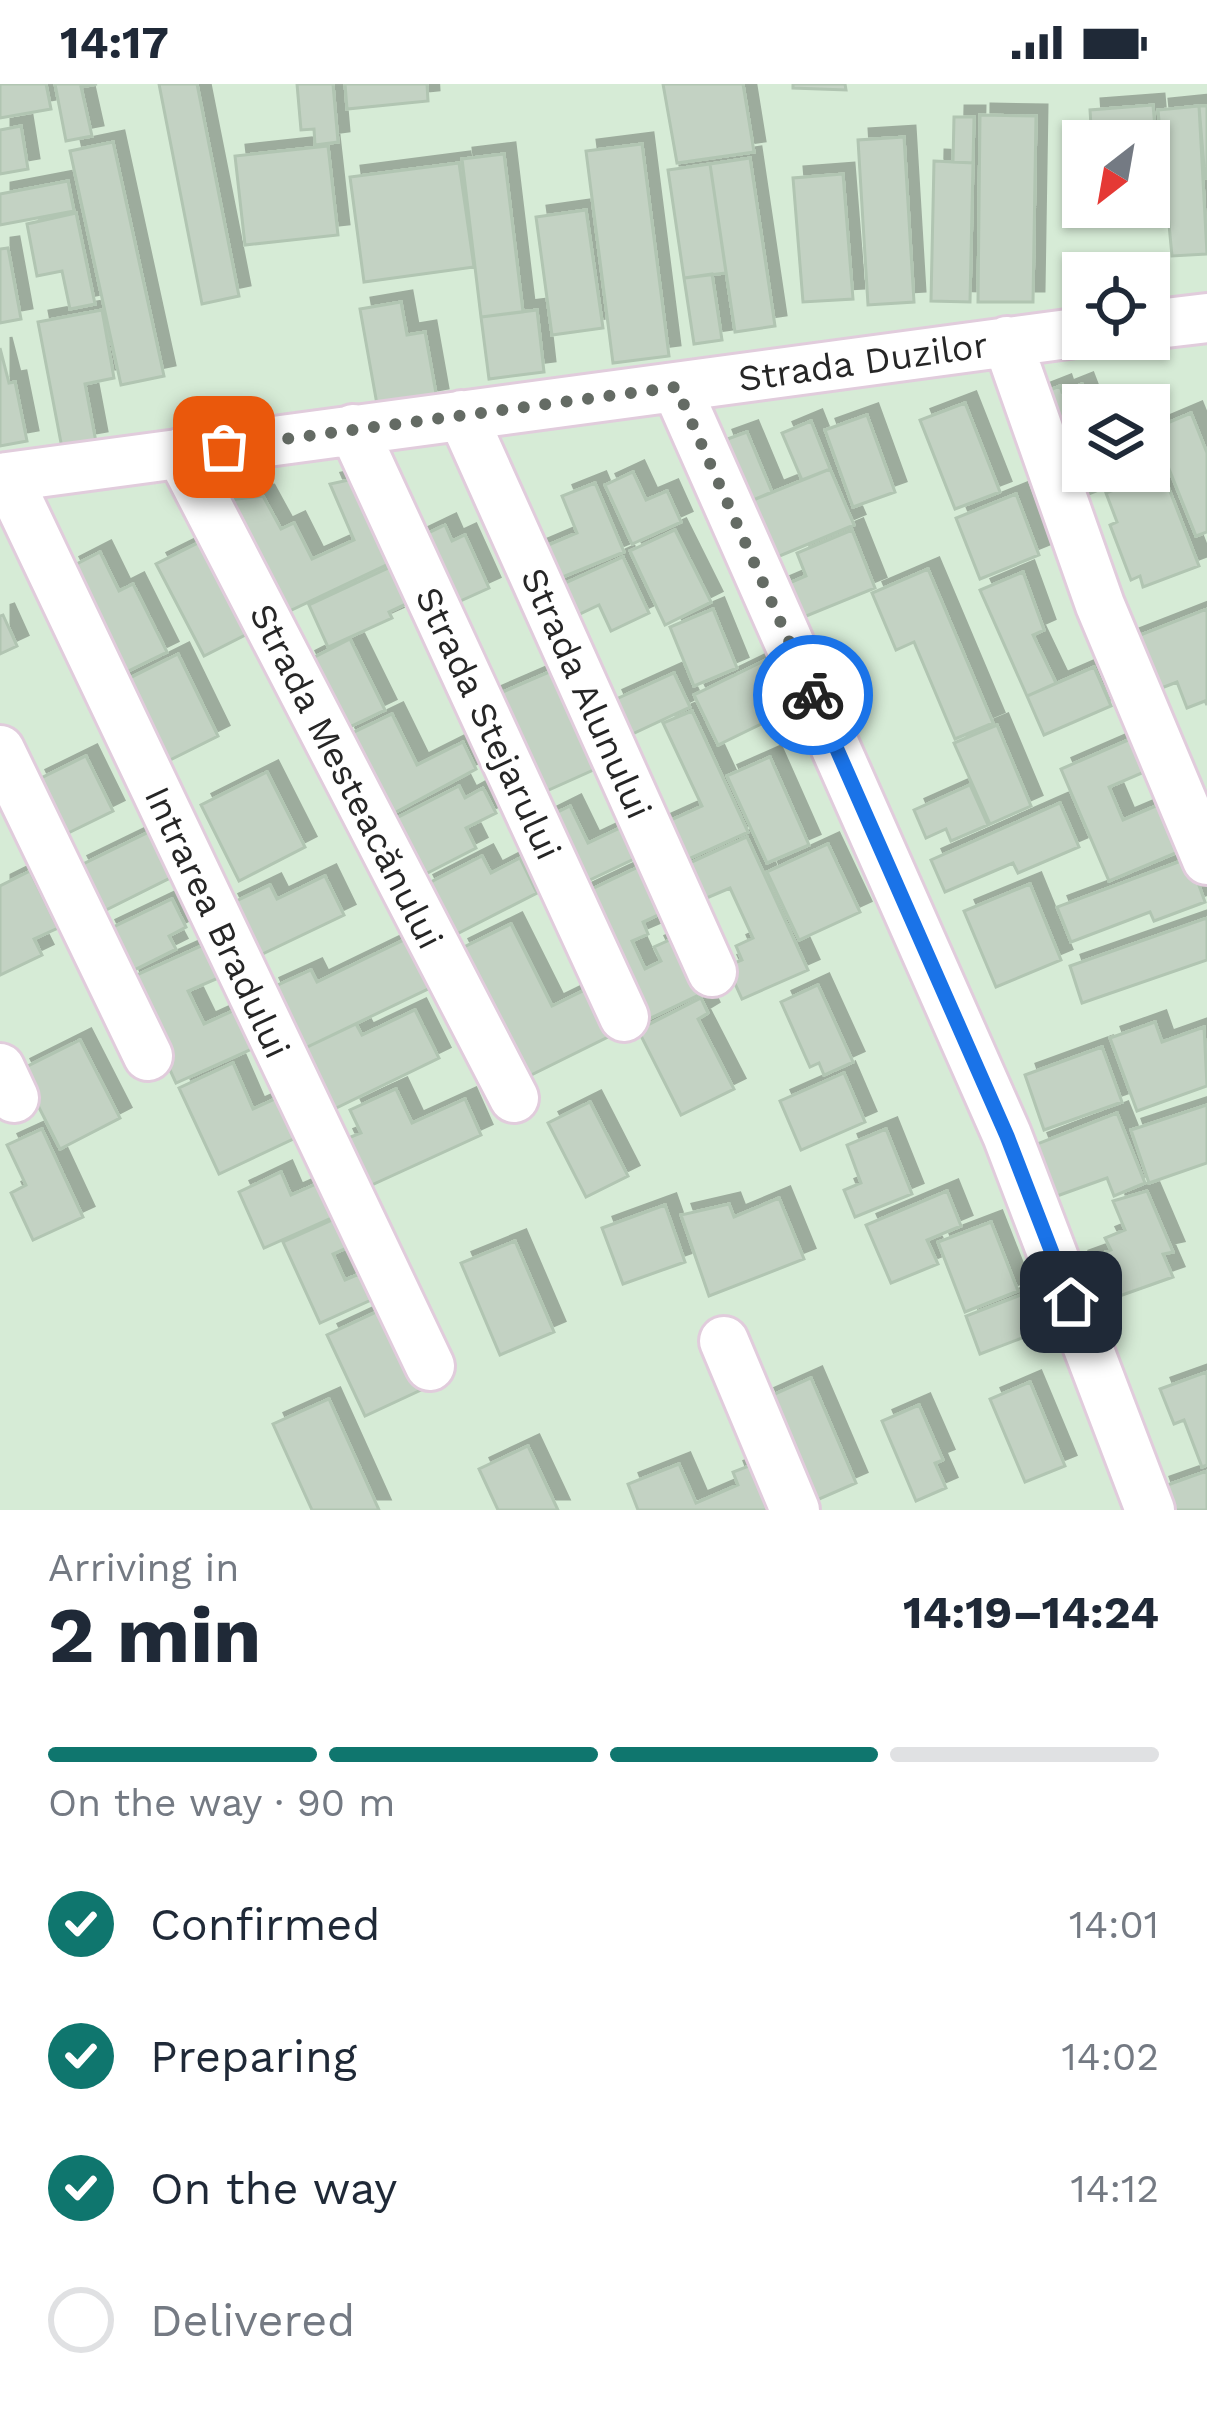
<!DOCTYPE html>
<html lang="en">
<head>
<meta charset="utf-8">
<style>
	:root { --surface:#fff; --page:#f2f2f3; --text:#1f2937; --muted:#747a83; --line:#e0e1e3; --accent:#0f766e }
	body { margin:0; font-family:"Work Sans",sans-serif; background:var(--page); color:var(--text); height:100vh; display:flex; flex-direction:column; font-size:45px; white-space:nowrap }
	* { box-sizing:border-box; margin:0 }
	p { font-size:39px; color:var(--muted) }
	.icon { flex:none; width:66px; height:66px; fill:none; stroke:currentColor; stroke-width:2; stroke-linecap:round; stroke-linejoin:round }
	.map { position:relative; height:1426px; overflow:hidden }
	.panel { display:flex; flex-direction:column; background:var(--surface); flex:1 }
	.panel>* { flex:none }
	.needle { width:78px; rotate:211deg }
	.fabs { position:absolute; left:1062px; top:36px; display:grid; gap:24px }
	.fabs a { display:grid; place-items:center; width:108px; height:108px; border-radius:0px; background:var(--surface); box-shadow:0 3px 9px #0004; font-size:60px }
	.pin { position:absolute; display:grid; place-items:center; width:102px; height:102px; color:#fff; margin:-51px; border-radius:24px; box-shadow:0 6px 18px #0006 }
	.courier { position:absolute; display:grid; place-items:center; width:120px; height:120px; margin:-60px; border:9px solid #1a73e8; border-radius:50%; background:#fff; color:#222; box-shadow:0 3px 15px #0007 }
	.headline em { font-style:normal; font-weight:700 }
	.headline div { display:flex; flex-direction:column-reverse }
	.headline { display:flex; align-items:center; justify-content:space-between; height:204px; padding:0 48px }
	h1 { font-size:78px; font-weight:700; line-height:90px }
	.bar { display:grid; grid-template-columns:repeat(4,1fr); gap:18px 12px; align-content:center; height:144px; padding:0 48px }
	.bar i { height:15px; border-radius:9px; background:var(--line) }
	.bar .selected { background:var(--accent) }
	.bar p { grid-column:span 4 }
	ol { padding:0 48px; list-style:none }
	li { display:flex; align-items:center; gap:36px; height:132px }
	li p { margin-inline-start:auto }
	li .icon { padding:12px; border-radius:50%; background:var(--accent); color:#fff; stroke-width:4 }
	li:last-child { color:var(--muted) }
	li i { width:66px; height:66px; border:6px solid var(--line); border-radius:50% }
	.status { display:flex; justify-content:space-between; align-items:center; height:84px; padding:0 60px; background:var(--surface); direction:ltr }
	.status svg { height:33px; fill:currentColor }
	.map>svg:first-child { display:block }
	.building { fill:#c3d2c3; stroke:#b1c5b2; stroke-width:3; filter:url(#shadow) }
	.lines { fill:none; stroke-linecap:round; stroke-linejoin:round }
	.minor-casing { stroke:#e1ccdc; stroke-width:54 }
	.minor { stroke:#fff; stroke-width:48 }
	.done { stroke:#646b64; stroke-width:12; stroke-dasharray:0 21.6 }
	.route { stroke:#1a73e8; stroke-width:15 }
	.labels { text-anchor:middle; stroke-width:9; stroke-linejoin:round; paint-order:stroke }
	.street-label { font-size:36px; fill:#262626; stroke:#fff }
</style>
</head>
<body>
<div class="status"><b>14:17</b><svg viewBox="0 0 49 12"><path d="M0 12V9h3v3zM5 12V6h3v6zM10 12V3h3v9zM15 12V0h3v12zM26 1h20v11H26zM47 4h2v5h-2z"/></svg></div>
<div class="map">
<svg width="1207" height="1426" viewBox="0 0 1207 1426">
	<defs>
		<filter id="shadow"><feDropShadow dx="11" dy="-11" stdDeviation="0" flood-color="#0004"/></filter>
	</defs>
	<rect width="100%" height="100%" fill="#d6ebd6"/>
	<path class="building" d="M 0,0 L 46,0 L 51,25 L 0,34 Z
		M 55,0 L 97,0 L 81,3 L 92,52 L 66,57 Z
		M 159,0 L 197,0 L 239,212 L 202,220 Z
		M 297,0 L 333,0 L 338,58 L 315,61 L 314,45 L 301,46 Z
		M 345,0 L 427,0 L 428,17 L 347,25 Z
		M 663,0 L 743,0 L 754,68 L 677,79 Z
		M 793,0 L 845,0 L 846,6 L 793,4 Z
		M 1153,21 L 1163,132 L 1100,138 L 1098,123 L 1149,123 L 1149,57 L 1092,57 L 1090,26 Z
		M 1199,22 L 1207,22 L 1207,94 L 1205,94 Z
		M 1199,22 L 1207,170 L 1172,172 L 1158,26 Z
		M 980,31 L 1036,32 L 1033,218 L 978,218 Z
		M 954,33 L 974,33 L 973,79 L 953,78 Z
		M 21,42 L 28,85 L 0,90 L 0,46 Z
		M 904,53 L 914,218 L 868,221 L 858,56 Z
		M 113,58 L 164,292 L 121,301 L 70,67 Z
		M 642,60 L 669,272 L 613,279 L 586,67 Z
		M 328,62 L 338,151 L 245,161 L 235,72 Z
		M 504,70 L 523,228 L 481,233 L 462,75 Z
		M 750,74 L 775,242 L 735,248 L 710,80 Z
		M 934,77 L 973,79 L 970,218 L 931,217 Z
		M 459,79 L 474,183 L 364,198 L 350,93 Z
		M 710,80 L 726,189 L 684,194 L 668,86 Z
		M 843,90 L 853,215 L 803,218 L 793,94 Z
		M 68,97 L 74,127 L 0,141 L 0,110 Z
		M 586,126 L 603,244 L 552,251 L 536,133 Z
		M 76,129 L 95,220 L 70,225 L 62,187 L 37,192 L 27,140 Z
		M 8,164 L 21,235 L 0,239 L 0,165 Z
		M 712,190 L 722,256 L 694,260 L 684,194 Z
		M 401,218 L 407,251 L 425,248 L 437,315 L 378,326 L 360,225 Z
		M 102,226 L 114,294 L 85,300 L 96,358 L 62,364 L 38,238 Z
		M 537,226 L 544,288 L 489,295 L 481,233 Z
		M 0,264 L 9,299 L 15,298 L 27,357 L 0,362 Z
		M 1082,300 L 1090,321 L 1083,321 L 1083,387 L 1146,387 L 1071,417 L 1029,314 L 1060,302 L 1062,308 Z
		M 965,319 L 1000,408 L 955,425 L 920,336 Z
		M 1191,329 L 1207,369 L 1207,448 L 1196,452 L 1153,345 Z
		M 867,331 L 895,408 L 853,423 L 825,346 Z
		M 811,337 L 830,385 L 802,396 L 782,349 Z
		M 747,348 L 772,408 L 746,419 L 722,357 Z
		M 830,385 L 854,441 L 770,476 L 746,419 Z
		M 1162,387 L 1199,482 L 1143,503 L 1140,492 L 1131,496 L 1110,441 L 1117,438 L 1106,409 Z
		M 633,388 L 646,416 L 667,407 L 681,438 L 632,460 L 605,401 Z
		M 367,392 L 405,472 L 279,532 L 221,417 L 263,412 L 281,445 L 294,439 L 312,475 L 354,456 L 330,400 Z
		M 595,399 L 624,468 L 548,499 L 534,467 L 577,449 L 562,412 Z
		M 1016,410 L 1039,471 L 980,495 L 956,434 Z
		M 445,441 L 452,457 L 465,451 L 489,504 L 447,523 L 416,455 Z
		M 675,446 L 711,518 L 665,541 L 630,467 Z
		M 852,446 L 875,504 L 794,537 L 780,503 L 806,492 L 797,469 Z
		M 208,454 L 255,546 L 204,572 L 156,480 Z
		M 100,468 L 119,507 L 133,500 L 167,568 L 122,590 L 69,484 Z
		M 623,473 L 649,529 L 611,547 L 599,521 L 565,537 L 550,506 Z
		M 397,480 L 414,516 L 389,528 L 392,534 L 328,563 L 309,521 Z
		M 928,485 L 993,639 L 955,655 L 914,558 L 896,566 L 872,509 Z
		M 1023,488 L 1044,546 L 1033,551 L 1056,599 L 1027,612 L 980,506 Z
		M 713,525 L 737,584 L 694,602 L 670,543 Z
		M 1207,525 L 1207,621 L 1205,617 L 1187,624 L 1177,598 L 1146,610 L 1125,557 Z
		M 3,531 L 17,562 L 0,570 L 0,532 Z
		M 350,555 L 385,626 L 339,648 L 305,578 Z
		M 178,570 L 218,652 L 158,682 L 118,600 Z
		M 770,574 L 794,624 L 718,661 L 694,611 Z
		M 1094,583 L 1111,622 L 1044,651 L 1027,612 Z
		M 556,585 L 600,683 L 533,713 L 489,614 Z
		M 674,589 L 690,623 L 628,652 L 612,617 Z
		M 692,627 L 748,748 L 677,780 L 658,742 L 702,722 L 663,639 Z
		M 392,630 L 417,681 L 463,658 L 476,685 L 383,735 L 344,653 Z
		M 997,641 L 1031,722 L 990,740 L 954,659 Z
		M 1135,653 L 1149,686 L 1109,703 L 1123,736 L 1158,721 L 1178,768 L 1109,797 L 1061,685 Z
		M 86,672 L 113,727 L 62,752 L 35,697 Z
		M 770,673 L 809,761 L 767,779 L 727,692 Z
		M 267,688 L 305,763 L 239,797 L 201,721 Z
		M 970,701 L 988,741 L 951,757 L 946,745 L 926,754 L 914,726 Z
		M 459,702 L 465,714 L 483,704 L 496,729 L 466,744 L 476,764 L 412,797 L 383,741 Z
		M 1060,719 L 1079,763 L 1018,789 L 1013,779 L 945,808 L 931,776 Z
		M 570,722 L 588,759 L 620,744 L 636,774 L 577,802 L 544,735 Z
		M 149,748 L 172,793 L 100,829 L 77,783 Z
		M 747,753 L 808,886 L 742,915 L 727,882 L 742,876 L 736,862 L 753,854 L 730,804 L 695,819 L 679,784 Z
		M 828,760 L 860,828 L 799,856 L 767,788 Z
		M 482,772 L 491,789 L 520,774 L 537,809 L 449,854 L 423,802 Z
		M 1189,774 L 1205,818 L 1154,837 L 1150,828 L 1071,858 L 1057,823 Z
		M 651,777 L 673,824 L 643,838 L 648,850 L 632,857 L 645,885 L 661,877 L 654,863 L 683,850 L 709,906 L 636,941 L 575,813 Z
		M 30,787 L 58,844 L 34,855 L 42,871 L 0,891 L 0,802 Z
		M 325,792 L 344,831 L 254,874 L 228,821 L 270,801 L 277,815 Z
		M 1030,800 L 1061,876 L 996,903 L 964,827 Z
		M 172,815 L 186,843 L 169,852 L 176,865 L 126,890 L 105,847 Z
		M 1207,834 L 1207,876 L 1082,919 L 1070,882 Z
		M 511,840 L 552,922 L 593,902 L 616,949 L 523,995 L 458,866 Z
		M 406,855 L 430,904 L 299,967 L 269,905 L 311,886 L 317,898 Z
		M 208,859 L 223,892 L 188,907 L 204,940 L 248,920 L 265,959 L 176,999 L 128,895 Z
		M 818,901 L 853,978 L 824,991 L 819,979 L 810,983 L 781,918 Z
		M 701,914 L 708,929 L 698,935 L 734,1005 L 681,1031 L 638,946 Z
		M 415,926 L 439,974 L 328,1028 L 299,967 L 356,940 L 362,951 Z
		M 1155,938 L 1162,958 L 1204,943 L 1207,1002 L 1137,1027 L 1110,954 Z
		M 80,956 L 120,1034 L 60,1065 L 20,986 Z
		M 1102,963 L 1122,1018 L 1044,1046 L 1025,991 Z
		M 233,979 L 253,1025 L 288,1009 L 306,1049 L 219,1090 L 179,1004 Z
		M 844,989 L 865,1038 L 801,1066 L 780,1017 Z
		M 396,1005 L 412,1039 L 465,1015 L 481,1051 L 365,1104 L 343,1056 L 361,1049 L 350,1026 Z
		M 590,1018 L 628,1092 L 586,1113 L 548,1039 Z
		M 1207,1021 L 1207,1079 L 1149,1099 L 1131,1046 Z
		M 1117,1029 L 1145,1099 L 1114,1112 L 1107,1094 L 1057,1112 L 1037,1060 Z
		M 42,1045 L 83,1133 L 33,1156 L 11,1109 L 26,1101 L 7,1061 Z
		M 886,1045 L 912,1110 L 855,1133 L 844,1106 L 861,1099 L 847,1061 Z
		M 281,1088 L 291,1111 L 323,1097 L 338,1131 L 264,1164 L 239,1108 Z
		M 947,1107 L 961,1142 L 927,1156 L 938,1180 L 891,1199 L 866,1141 Z
		M 1147,1107 L 1173,1168 L 1163,1170 L 1173,1193 L 1094,1221 L 1078,1178 L 1111,1166 L 1105,1154 L 1125,1146 L 1113,1117 Z
		M 779,1114 L 804,1175 L 709,1212 L 681,1131 L 729,1120 L 734,1133 Z
		M 665,1121 L 685,1178 L 623,1200 L 602,1144 Z
		M 348,1129 L 360,1158 L 333,1170 L 345,1196 L 359,1190 L 371,1216 L 320,1239 L 283,1158 Z
		M 991,1138 L 1018,1207 L 965,1228 L 938,1158 Z
		M 515,1157 L 554,1248 L 500,1271 L 461,1179 Z
		M 1042,1203 L 1056,1241 L 980,1270 L 966,1232 Z
		M 385,1224 L 423,1305 L 365,1332 L 327,1251 Z
		M 1207,1288 L 1207,1381 L 1202,1383 L 1184,1336 L 1174,1340 L 1160,1305 Z
		M 811,1294 L 856,1399 L 810,1419 L 764,1315 Z
		M 1030,1298 L 1065,1382 L 1025,1398 L 990,1315 Z
		M 329,1315 L 379,1426 L 312,1426 L 273,1340 Z
		M 919,1321 L 943,1376 L 935,1379 L 946,1404 L 916,1417 L 882,1337 Z
		M 528,1362 L 558,1426 L 498,1426 L 479,1385 Z
		M 767,1375 L 788,1426 L 638,1426 L 628,1400 L 679,1380 L 696,1419 L 738,1401 L 733,1388 Z
		M 1207,1387 L 1207,1426 L 1167,1426 L 1159,1404 Z"/>
	<g class="lines">
		<g class="minor-casing">
			<path id="minor" d="M 1149,241 L 1207,234
				M 1007,257 L 1100,521 L 1207,776
				M 676,303 L 1007,1051 L 1150,1426
				M 462,331 L 712,888
				M 353,345 L 624,933
				M 180,369 L 514,1014
				M 7,393 L 430,1282
				M 0,394 L 1083,248
				M 0,666 L 148,972
				M 0,984 L 14,1014
				M 724,1257 L 795,1426"/>
		</g>
		<use href="#minor" class="minor"/>
	</g>
	<g class="lines">
		<path class="done" d="M 224,363 L 676,303 L 813,611"/>
		<path class="route" d="M 813,611 L 1007,1052 L 1071,1218"/>
	</g>
	<g class="labels">
		<g class="street-label">
			<text transform="translate(863 277) rotate(-8)" y="13">Strada Duzilor</text>
			<text transform="translate(587 609) rotate(66)" y="13">Strada Alunului</text>
			<text transform="translate(489 639) rotate(65)" y="13">Strada Stejarului</text>
			<text transform="translate(347 692) rotate(63)" y="13">Strada Mesteacănului</text>
			<text transform="translate(218 838) rotate(65)" y="13">Intrarea Bradului</text>
		</g>
	</g>
</svg>
<div class="fabs">
<a><svg class="needle" viewBox="-14 -14 28 28"><path d="M0-13l5 13h-10z" fill="#e53935"/><path d="M0 13l5-13h-10z" fill="#747a83"/></svg></a>
<a><svg class="icon" aria-label="locate" viewBox="0 0 24 24"><circle cx="12" cy="12" r="6"/><path d="M12 2v4M12 18v4M2 12h4M18 12h4"/></svg></a>
<a><svg class="icon" aria-label="layers" viewBox="0 0 24 24"><path d="M12 4l9 5-9 5-9-5zM3 14l9 5 9-5"/></svg></a>
</div>
<div class="pin" style="left:224px;top:363px;background:#ea580c"><svg class="icon" aria-label="bag" viewBox="0 0 24 24"><path d="M5 8h14l-1 12H6zM9 8a3 3 0 0 1 6 0"/></svg></div>
<div class="pin" style="left:1071px;top:1218px;background:#1f2937"><svg class="icon" aria-label="home" viewBox="0 0 24 24"><path d="M3 11l9-7 9 7M6 9v11h12V9"/></svg></div>
<div class="courier" style="left:813px;top:611px"><svg class="icon" aria-label="bike" viewBox="0 0 24 24"><circle cx="6" cy="16" r="4"/><circle cx="18" cy="16" r="4"/><path d="M6 16l4-8h5l3 8M10 8l3 8H6M13 5h3"/></svg></div>
</div>
<section class="panel">
<div class="headline"><div><h1>2 min</h1><p>Arriving in</p></div><em>14:19–14:24</em></div>
<div class="bar"><i class="selected"></i><i class="selected"></i><i class="selected"></i><i></i><p>On the way · 90 m</p></div>
<ol>
<li><svg class="icon" aria-label="check" viewBox="0 0 24 24"><path d="M5 12l5 5 9-10"/></svg>Confirmed<p>14:01</p></li>
<li><svg class="icon" aria-label="check" viewBox="0 0 24 24"><path d="M5 12l5 5 9-10"/></svg>Preparing<p>14:02</p></li>
<li><svg class="icon" aria-label="check" viewBox="0 0 24 24"><path d="M5 12l5 5 9-10"/></svg>On the way<p>14:12</p></li>
<li><i></i>Delivered</li>
</ol>
</section>
</body>
</html>
